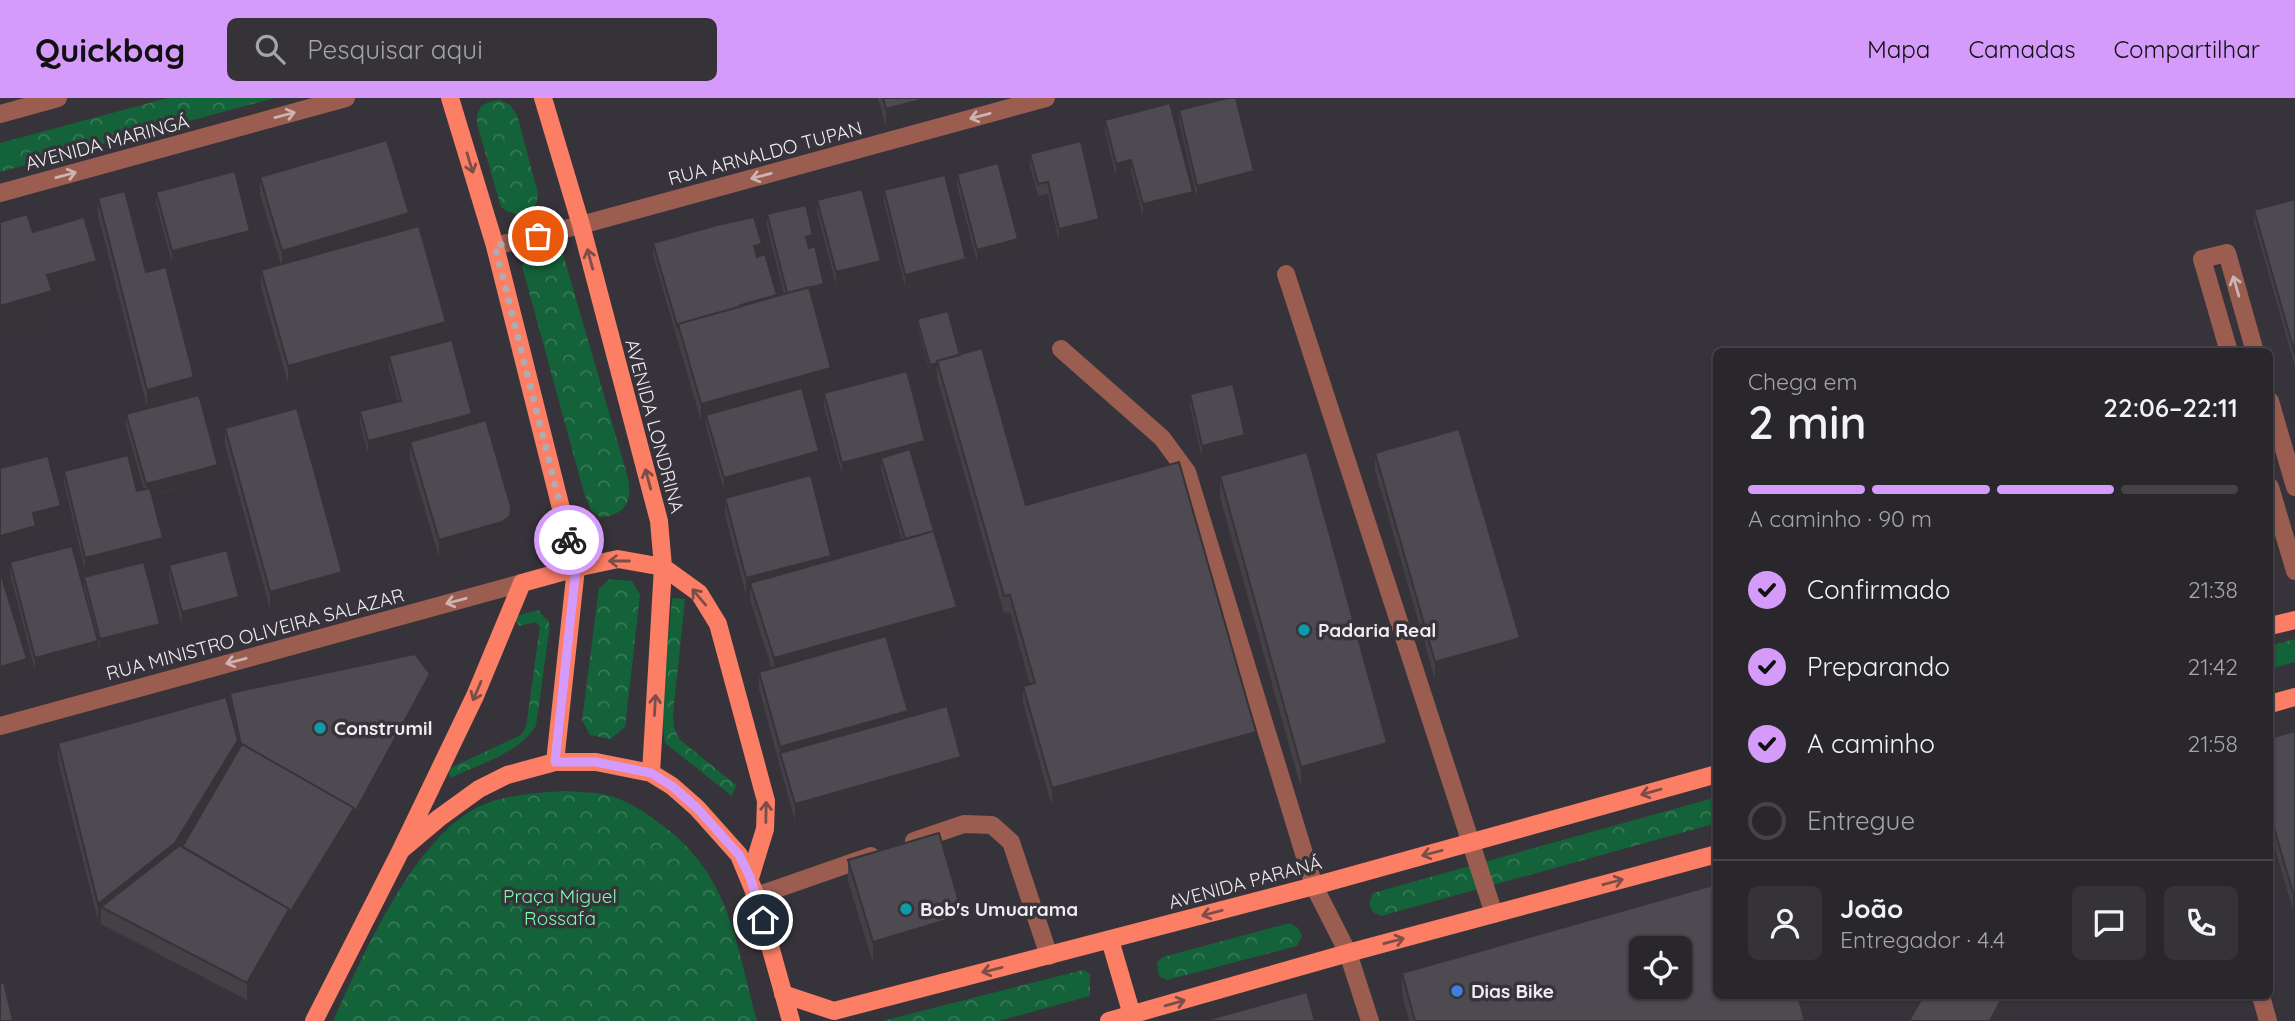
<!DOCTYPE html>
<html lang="pt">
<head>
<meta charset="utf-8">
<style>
	:root { --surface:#29262c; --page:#353238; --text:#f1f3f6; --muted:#a5a5a9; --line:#454348; --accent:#d59bfa }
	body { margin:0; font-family:Quicksand,sans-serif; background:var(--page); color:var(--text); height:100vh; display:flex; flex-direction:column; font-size:26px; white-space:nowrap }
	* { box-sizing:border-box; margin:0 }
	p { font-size:23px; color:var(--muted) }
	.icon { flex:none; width:38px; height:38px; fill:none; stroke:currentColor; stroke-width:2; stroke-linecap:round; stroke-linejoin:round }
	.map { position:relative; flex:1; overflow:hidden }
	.side { position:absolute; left:1713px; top:250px; width:560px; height:651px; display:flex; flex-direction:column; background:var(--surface); border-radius:10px; box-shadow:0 2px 5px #0004,0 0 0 2px var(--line) }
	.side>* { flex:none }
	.fabs { position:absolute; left:1629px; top:838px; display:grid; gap:14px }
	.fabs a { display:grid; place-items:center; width:63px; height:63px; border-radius:10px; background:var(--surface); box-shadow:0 2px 5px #0004,0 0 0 2px var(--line); font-size:35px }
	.pin { position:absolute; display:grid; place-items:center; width:60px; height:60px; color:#fff; margin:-30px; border:4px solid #fff; border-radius:50%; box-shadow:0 2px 7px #0007 }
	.courier { position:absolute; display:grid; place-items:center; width:70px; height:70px; margin:-35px; border:5px solid #d59bfa; border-radius:50%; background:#fff; color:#222; box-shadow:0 2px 9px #0007 }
	.summary em { font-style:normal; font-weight:600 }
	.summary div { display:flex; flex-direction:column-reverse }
	.summary { display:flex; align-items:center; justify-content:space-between; height:119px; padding:0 35px }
	h1 { font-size:46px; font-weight:600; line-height:52px }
	.bar { display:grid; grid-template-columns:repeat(4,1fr); gap:10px 7px; align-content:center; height:84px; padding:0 35px }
	.bar i { height:9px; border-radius:5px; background:var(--line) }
	.bar .active { background:var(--accent) }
	.bar p { grid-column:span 4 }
	.line { display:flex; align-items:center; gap:18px; padding:0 35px; border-top:2px solid var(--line) }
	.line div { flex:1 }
	.round { display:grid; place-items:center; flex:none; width:74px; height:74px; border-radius:10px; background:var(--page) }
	ol { padding:0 35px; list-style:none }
	li { display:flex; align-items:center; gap:21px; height:77px }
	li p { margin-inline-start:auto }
	li .icon { padding:7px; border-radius:50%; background:var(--accent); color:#111; stroke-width:4 }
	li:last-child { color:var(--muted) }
	li i { width:38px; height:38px; border:4px solid var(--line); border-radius:50% }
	header { display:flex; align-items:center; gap:42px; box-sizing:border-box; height:98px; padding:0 35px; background:var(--accent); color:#111 }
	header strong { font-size:33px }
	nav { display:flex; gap:38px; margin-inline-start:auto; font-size:24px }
	.search { width:490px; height:63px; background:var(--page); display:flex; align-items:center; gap:18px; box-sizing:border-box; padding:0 24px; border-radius:10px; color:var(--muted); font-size:26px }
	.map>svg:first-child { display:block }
	.forest { fill:url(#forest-crowns) }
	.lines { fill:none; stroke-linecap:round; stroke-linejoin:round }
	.minor { stroke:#9a5d50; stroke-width:18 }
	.major { stroke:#fb7e65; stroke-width:18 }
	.wall { fill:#434046 }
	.shaded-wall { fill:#373439 }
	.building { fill:#4e4a51; stroke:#373439; stroke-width:2; fill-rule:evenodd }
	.oneway { stroke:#cdb3b1 }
	.oneway2 { stroke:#7c4d49 }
	.done { stroke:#afacb1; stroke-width:7; stroke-dasharray:0 12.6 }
	.route { stroke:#d59bfa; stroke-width:9 }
	.culture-dot { fill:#0f9aa8; stroke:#37333a; stroke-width:2.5 }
	.shop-dot { fill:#3f7fe0; stroke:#37333a; stroke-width:2.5 }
	.labels { text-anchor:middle; stroke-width:7; stroke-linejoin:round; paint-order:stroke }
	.street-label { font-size:19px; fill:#efedf1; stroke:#37333a }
	.poi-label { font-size:19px; font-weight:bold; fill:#efedf1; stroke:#37333a; text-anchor:start }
	.park-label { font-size:19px; fill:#7cfaae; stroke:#37333a }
</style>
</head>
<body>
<header>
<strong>Quickbag</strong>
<div class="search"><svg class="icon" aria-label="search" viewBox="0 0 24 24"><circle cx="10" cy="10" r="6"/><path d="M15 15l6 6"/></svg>Pesquisar aqui</div>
<nav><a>Mapa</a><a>Camadas</a><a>Compartilhar</a></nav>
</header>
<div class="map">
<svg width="2295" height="923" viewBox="0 0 2295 923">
	<defs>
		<pattern id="forest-crowns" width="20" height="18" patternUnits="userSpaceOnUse" patternTransform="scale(1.75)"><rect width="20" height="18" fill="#146239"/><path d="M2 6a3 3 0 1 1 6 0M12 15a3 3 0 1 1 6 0" fill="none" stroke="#367956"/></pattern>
	</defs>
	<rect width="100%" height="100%" fill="#37333a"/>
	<path class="forest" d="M 168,0 L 275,0 L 0,74 L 0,45 Z
		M 499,2 L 510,7 L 517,17 L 538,95 L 537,103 L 534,110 L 527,115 L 519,116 L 508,114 L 501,109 L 477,26 C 476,9 484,4 499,2 Z
		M 544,148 L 555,149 L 563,156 L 628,380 C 633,403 625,418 600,419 L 591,412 L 584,395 L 522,168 C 527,155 530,151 544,148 Z
		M 610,481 L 632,483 L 640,497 L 625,629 L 611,641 L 590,637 L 582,622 L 599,490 Z
		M 672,500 L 685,501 L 673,616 L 674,629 L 679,641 L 736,687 L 732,698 L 665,645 L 661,617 Z
		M 538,512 L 549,524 L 549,534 L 536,628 C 517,656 480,666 450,680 L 448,671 L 521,637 L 526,629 L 540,529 L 536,524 L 519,528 L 514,519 Z
		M 2295,541 L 2295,564 L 2270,571 L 2270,548 Z
		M 564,693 C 577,694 590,694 602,696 C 622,700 639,710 655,722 C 730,773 735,842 757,923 L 333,923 C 363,858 416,733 485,706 C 511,696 537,695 564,693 Z
		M 1717,699 L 1717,725 L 1381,818 L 1373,814 L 1369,806 L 1373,795 Z
		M 1290,825 L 1298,830 L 1302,838 L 1297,848 L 1167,882 L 1159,878 L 1157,864 L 1163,859 Z
		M 1083,872 L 1090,876 L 1090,898 L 999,923 L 882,923 Z"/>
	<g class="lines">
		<path class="minor" d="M 0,16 L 58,0
			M 0,95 L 346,0
			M 495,148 L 581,127 L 1046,0
			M 1286,176 L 1494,816
			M 1061,251 L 1162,340 L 1187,374 L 1314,788 L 1348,855 L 1370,923
			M 2229,254 L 2202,161 L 2227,155 L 2255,254
			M 2270,303 L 2295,389
			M 2270,389 L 2295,473
			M 0,628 L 522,485
			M 914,743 L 964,726 L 992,727 L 1011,744 L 1049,858
			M 756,798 L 871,758
			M 2261,898 L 2268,923"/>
		<path class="major" d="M 450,0 L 495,148 L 576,470 L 555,664
			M 543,0 L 581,127 L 659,423 L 663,469 L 651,675
			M 2270,528 L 2295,522
			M 2270,606 L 2295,599
			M 401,752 L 475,598 L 522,485 L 576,470 L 618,461 L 663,469 L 699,495 L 718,526 L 766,703 L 765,731 L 750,780
			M 1110,842 L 1132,917
			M 783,896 L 834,913 L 1314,788 L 1717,676
			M 314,923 L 401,752 L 439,720 L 479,691 L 507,677 L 555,664 L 596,664 L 651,675 L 672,688 L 697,710 L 739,757 L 756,798 L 791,923
			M 1109,923 L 1348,855 L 1717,756"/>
	</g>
	<path class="wall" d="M 878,0 L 992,0 L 886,29 Z
		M 1179,12 L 1254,85 L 1197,100 L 1179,24 Z
		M 1105,22 L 1193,106 L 1143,118 L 1131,74 L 1116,78 L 1105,34 Z
		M 1030,56 L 1099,133 L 1059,143 L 1048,96 L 1038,98 L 1030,68 Z
		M 957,76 L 1018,153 L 977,164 L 957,88 Z
		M 260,79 L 409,131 L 446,242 L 288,285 L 261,189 L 261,172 L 281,166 L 260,96 Z
		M 884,92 L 966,174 L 905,189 L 884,104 Z
		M 156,94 L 250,146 L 172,165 L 156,106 Z
		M 98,100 L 146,174 L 194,297 L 147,309 L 98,117 Z
		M 2295,101 L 2295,269 L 2254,124 L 2254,112 Z
		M 817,102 L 881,175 L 836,186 L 817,114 Z
		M 767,116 L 813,148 L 824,198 L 812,201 L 831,287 L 803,295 L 819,365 L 724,392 L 706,329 L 706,321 L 701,323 L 653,157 L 653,145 L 762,157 L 777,198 L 784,196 L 767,129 Z
		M 917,221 L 960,256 L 1026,407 L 1256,651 L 1052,708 L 1023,605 L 1023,588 L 1030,586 L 1010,514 L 1004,515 L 937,280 L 937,272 L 930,274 L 917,227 Z
		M 389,258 L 472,326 L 511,426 L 510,435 L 502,441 L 439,459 L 410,361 L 410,344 L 417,342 L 368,355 L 360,325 L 360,313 L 398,303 L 389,270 Z
		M 824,295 L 925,355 L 912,358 L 957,527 L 888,545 L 908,619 L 961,676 L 795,723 L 759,591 L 759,574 L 772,571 L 750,502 L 750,496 L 746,497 L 725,417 L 725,400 L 831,462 L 902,442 L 881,372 L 881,366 L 842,377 L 824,308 Z
		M 1190,296 L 1245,349 L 1202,360 L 1190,308 Z
		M 126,316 L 218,379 L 152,397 L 163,452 L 85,472 L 64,385 L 64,373 L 137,393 L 144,391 L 126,329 Z
		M 225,330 L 342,491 L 270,511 L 225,347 Z
		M 1375,355 L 1520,557 L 1435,581 L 1375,372 Z
		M 1220,378 L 1387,666 L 1301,690 L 1220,399 Z
		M 10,464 L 84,491 L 84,479 L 160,538 L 100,553 L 98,544 L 98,555 L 35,572 L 10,476 Z
		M 169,467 L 239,512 L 182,527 L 169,480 Z
		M 430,582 L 354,723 L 289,828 L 247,902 L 101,826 L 101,820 L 98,823 L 58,663 L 58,645 L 238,653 L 240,649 L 230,602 L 230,595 Z
		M 2295,633 L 2293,812 L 2270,733 L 2270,640 Z
		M 848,762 L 963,838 L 873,865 L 848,783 Z
		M 1402,875 L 1805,923 L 1409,923 L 1402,896 Z"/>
	<path class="shaded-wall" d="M 928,0 L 992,0 L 886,29 L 886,11 Z
		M 1131,62 L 1131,74 L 1116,78 L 1116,66 Z
		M 1254,73 L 1254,85 L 1197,100 L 1197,88 Z
		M 1193,94 L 1193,106 L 1143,118 L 1143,106 Z
		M 409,115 L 409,132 L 282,170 L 282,153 Z
		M 1099,121 L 1099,133 L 1059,143 L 1059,131 Z
		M 250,133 L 250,146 L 172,165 L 172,153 Z
		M 813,137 L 813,149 L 806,151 L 806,139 Z
		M 1018,141 L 1018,153 L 977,164 L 977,152 Z
		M 762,146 L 762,158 L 754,161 L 754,148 Z
		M 966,161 L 966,174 L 905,189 L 905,177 Z
		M 97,163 L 97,194 L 52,207 L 52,225 L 0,239 L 0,208 L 47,177 Z
		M 881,163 L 881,175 L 836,186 L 836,174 Z
		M 824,186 L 824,198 L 787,207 L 787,195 Z
		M 446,224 L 446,242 L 288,285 L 288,268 Z
		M 937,265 L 937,272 L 930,274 L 930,267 Z
		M 831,270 L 831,287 L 707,321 L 706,317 L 706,321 L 701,323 L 701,306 Z
		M 194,279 L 194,297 L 147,309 L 147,292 Z
		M 472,316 L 472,328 L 368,355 L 368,343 Z
		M 1245,337 L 1245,349 L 1202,360 L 1202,348 Z
		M 925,343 L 925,355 L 883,366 L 881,360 L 881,366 L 842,377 L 842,365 Z
		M 819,353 L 819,365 L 724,392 L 724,380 Z
		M 218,367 L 218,379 L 146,398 L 146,386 Z
		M 61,408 L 61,420 L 33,427 L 33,415 Z
		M 511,409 L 511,426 L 510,435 L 502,441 L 439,459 L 439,442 Z
		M 36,428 L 36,440 L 0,450 L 0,438 Z
		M 163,440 L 163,452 L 85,472 L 85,460 Z
		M 831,458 L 831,475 L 750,485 L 750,496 L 746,497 L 746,480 Z
		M 342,474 L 342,491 L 270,511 L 270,494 Z
		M 239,499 L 239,512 L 182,527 L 182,514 Z
		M 957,509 L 957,527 L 774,577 L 774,560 Z
		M 160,526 L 160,538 L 100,553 L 100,541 Z
		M 1520,540 L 1520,557 L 1435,581 L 1435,564 Z
		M 98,543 L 98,555 L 35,572 L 35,560 Z
		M 27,561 L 27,578 L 0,586 L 0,569 Z
		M 430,576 L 430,582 L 354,723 L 289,828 L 247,902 L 247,885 L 289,811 Z
		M 908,613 L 908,631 L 780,655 L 780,649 Z
		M 1256,634 L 1256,651 L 1052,708 L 1052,690 Z
		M 238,642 L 238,659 L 175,763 L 101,809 L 101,820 L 98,823 L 98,806 Z
		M 1387,645 L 1387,666 L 1301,690 L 1301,669 Z
		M 961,659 L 961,676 L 795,723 L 795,706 Z
		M 2295,794 L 2295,812 L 2293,812 L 2293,795 Z
		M 963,817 L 963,838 L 873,865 L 873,844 Z
		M 2003,898 L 2010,898 L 1996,923 L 1990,923 Z"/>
	<path class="building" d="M 883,0 L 928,0 L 886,11 Z
		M 1227,0 L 1236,0 L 1254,73 L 1197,88 L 1179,12 Z
		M 1170,5 L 1193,94 L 1143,106 L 1131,62 L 1116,66 L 1105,22 Z
		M 387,42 L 409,115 L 282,153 L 260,79 Z
		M 1081,43 L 1099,121 L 1059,131 L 1048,84 L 1038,86 L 1030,56 Z
		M 998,65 L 1018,141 L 977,152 L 957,76 Z
		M 235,73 L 250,133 L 172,153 L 156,94 Z
		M 945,77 L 966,161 L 905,177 L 884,92 Z
		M 862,91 L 881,163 L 836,174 L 817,102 Z
		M 125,93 L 146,174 L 166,169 L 194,279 L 147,292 L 98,100 Z
		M 2295,101 L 2295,256 L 2254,112 Z
		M 806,107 L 813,137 L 806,139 L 809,150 L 815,148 L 824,186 L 787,195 L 767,116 Z
		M 27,116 L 33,134 L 84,119 L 97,163 L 47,177 L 52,193 L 0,208 L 0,124 Z
		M 754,119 L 762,146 L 754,148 L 757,159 L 765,156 L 777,197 L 741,207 L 742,208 L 678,226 L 678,231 L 653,145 L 717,127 Z
		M 419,128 L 446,224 L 288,268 L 261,172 Z
		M 809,189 L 831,270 L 701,306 L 678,226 Z
		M 948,213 L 960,257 L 937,263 L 938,265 L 930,267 L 917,221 Z
		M 452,242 L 472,316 L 368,343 L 360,313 L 401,303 L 389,258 Z
		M 982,250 L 1026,407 L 1179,364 L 1256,634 L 1052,690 L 1023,588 L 1035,585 L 1010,497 L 1004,498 L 937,263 Z
		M 907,273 L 925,343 L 842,365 L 824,295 Z
		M 1233,286 L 1245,337 L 1202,348 L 1190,296 Z
		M 802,290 L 819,353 L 724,380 L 706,317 Z
		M 199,297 L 218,367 L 146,386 L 126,316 Z
		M 297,310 L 342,474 L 270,494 L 225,330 Z
		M 486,322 L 511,409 L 510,418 L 502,424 L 439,442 L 410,344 Z
		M 1459,331 L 1520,540 L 1435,564 L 1375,355 Z
		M 910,351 L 934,433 L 905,441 L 881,360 Z
		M 1307,354 L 1387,645 L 1301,669 L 1220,378 Z
		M 128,357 L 137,393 L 150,390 L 163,440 L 85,460 L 64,373 Z
		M 48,358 L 61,408 L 33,415 L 36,428 L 0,438 L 0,370 Z
		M 811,377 L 831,458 L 746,480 L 725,400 Z
		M 934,433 L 957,509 L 774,560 L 750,485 Z
		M 72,448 L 98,543 L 35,560 L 10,464 Z
		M 227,452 L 239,499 L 182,514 L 169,467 Z
		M 144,464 L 160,526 L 100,541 L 84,479 Z
		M 0,473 L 27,561 L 0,569 Z
		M 886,538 L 908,613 L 780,649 L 759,574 Z
		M 415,556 L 430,576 L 354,716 L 354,710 L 242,646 L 241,647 L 230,595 Z
		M 226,599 L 238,642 L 175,745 L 98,806 L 58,645 Z
		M 947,608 L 961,659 L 795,706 L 780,655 Z
		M 2295,633 L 2295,794 L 2293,795 L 2270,716 L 2270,640 Z
		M 242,646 L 354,710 L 289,816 L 289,811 L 182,749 Z
		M 939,735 L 963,817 L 873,844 L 848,762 Z
		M 180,747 L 289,811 L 247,885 L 101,809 Z
		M 1717,786 L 1717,898 L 1798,898 L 1805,923 L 1415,923 L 1402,875 ZM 1642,850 L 1680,850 L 1680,889 L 1642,889 Z
		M 4,884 L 13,923 L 0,923 L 0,885 Z
		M 1307,894 L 1315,923 L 1203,923 Z
		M 1923,898 L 2003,898 L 1990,923 L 1909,923 Z"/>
	<defs><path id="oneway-shaft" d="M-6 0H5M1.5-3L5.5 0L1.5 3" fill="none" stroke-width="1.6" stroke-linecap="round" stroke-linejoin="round" transform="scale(1.75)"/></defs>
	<g class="oneway">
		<use href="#oneway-shaft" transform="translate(285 17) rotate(-15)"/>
		<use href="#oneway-shaft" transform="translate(980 18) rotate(165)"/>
		<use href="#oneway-shaft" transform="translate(66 77) rotate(-15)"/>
		<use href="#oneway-shaft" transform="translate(761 78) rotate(165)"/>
		<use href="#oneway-shaft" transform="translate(2236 188) rotate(-106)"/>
		<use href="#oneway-shaft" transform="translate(456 503) rotate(165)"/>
		<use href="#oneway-shaft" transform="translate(236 563) rotate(165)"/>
	</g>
	<g class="oneway2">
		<use href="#oneway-shaft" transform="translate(470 65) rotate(73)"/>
		<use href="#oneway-shaft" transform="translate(590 161) rotate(-105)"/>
		<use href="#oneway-shaft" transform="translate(648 381) rotate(-105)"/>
		<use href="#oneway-shaft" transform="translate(619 463) rotate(-180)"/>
		<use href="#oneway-shaft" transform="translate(699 499) rotate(-130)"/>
		<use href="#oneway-shaft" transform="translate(477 593) rotate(113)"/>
		<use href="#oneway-shaft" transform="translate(655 607) rotate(-87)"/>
		<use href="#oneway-shaft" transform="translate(1651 694) rotate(164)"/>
		<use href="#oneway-shaft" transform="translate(766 714) rotate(-89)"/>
		<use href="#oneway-shaft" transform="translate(1432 755) rotate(165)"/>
		<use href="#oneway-shaft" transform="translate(1613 784) rotate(-15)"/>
		<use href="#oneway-shaft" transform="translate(1212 815) rotate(165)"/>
		<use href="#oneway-shaft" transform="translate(1394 843) rotate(-15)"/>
		<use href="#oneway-shaft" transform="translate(992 872) rotate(166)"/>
		<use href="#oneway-shaft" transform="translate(1175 905) rotate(-16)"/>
	</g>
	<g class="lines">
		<path class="done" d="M 538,138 L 495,148 L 569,442"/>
		<path class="route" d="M 569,442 L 576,470 L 555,664 L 596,664 L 651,675 L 672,688 L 697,710 L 739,757 L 750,779 L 763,822"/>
	</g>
	<g class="culture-dot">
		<circle cx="1304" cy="532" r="7"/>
		<circle cx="320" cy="630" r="7"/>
		<circle cx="906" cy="811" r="7"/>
	</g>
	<circle class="shop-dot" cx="1457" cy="893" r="7"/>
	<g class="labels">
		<g class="street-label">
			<text transform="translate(107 44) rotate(-15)" y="7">AVENIDA MARINGÁ</text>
			<text transform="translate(765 55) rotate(-15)" y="7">RUA ARNALDO TUPAN</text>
			<text transform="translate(655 328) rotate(75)" y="7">AVENIDA LONDRINA</text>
			<text transform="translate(255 536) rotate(-15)" y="7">RUA MINISTRO OLIVEIRA SALAZAR</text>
			<text transform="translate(1245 784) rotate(-15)" y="7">AVENIDA PARANÁ</text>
		</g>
		<g class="poi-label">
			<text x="1318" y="539">Padaria Real</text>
			<text x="334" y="637">Construmil</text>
			<text x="920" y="818">Bob's Umuarama</text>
			<text x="1471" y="900">Dias Bike</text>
		</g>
		<g class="park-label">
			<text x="560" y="805">Praça Miguel<tspan x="560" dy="22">Rossafa</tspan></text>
		</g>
	</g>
</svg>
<div class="fabs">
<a><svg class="icon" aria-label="locate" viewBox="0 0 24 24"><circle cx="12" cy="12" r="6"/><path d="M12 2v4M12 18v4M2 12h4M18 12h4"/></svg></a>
</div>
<div class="pin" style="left:538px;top:138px;background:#ea580c"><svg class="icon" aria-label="bag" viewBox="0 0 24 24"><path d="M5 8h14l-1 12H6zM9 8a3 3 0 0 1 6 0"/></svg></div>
<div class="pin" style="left:763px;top:822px;background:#1f2937"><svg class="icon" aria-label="home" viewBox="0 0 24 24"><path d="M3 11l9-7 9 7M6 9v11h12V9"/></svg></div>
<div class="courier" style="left:569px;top:442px"><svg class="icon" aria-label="bike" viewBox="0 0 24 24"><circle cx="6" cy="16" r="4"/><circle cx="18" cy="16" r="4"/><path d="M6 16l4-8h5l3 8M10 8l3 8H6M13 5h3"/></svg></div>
<section class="side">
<div class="summary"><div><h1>2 min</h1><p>Chega em</p></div><em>22:06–22:11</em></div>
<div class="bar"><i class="active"></i><i class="active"></i><i class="active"></i><i></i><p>A caminho · 90 m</p></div>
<ol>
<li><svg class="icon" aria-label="check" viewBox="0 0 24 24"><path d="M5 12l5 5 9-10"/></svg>Confirmado<p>21:38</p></li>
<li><svg class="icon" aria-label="check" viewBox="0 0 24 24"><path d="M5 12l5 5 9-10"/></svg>Preparando<p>21:42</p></li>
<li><svg class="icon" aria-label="check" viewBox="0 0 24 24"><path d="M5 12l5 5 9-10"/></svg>A caminho<p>21:58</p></li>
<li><i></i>Entregue</li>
</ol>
<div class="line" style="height:126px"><a class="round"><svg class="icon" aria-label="person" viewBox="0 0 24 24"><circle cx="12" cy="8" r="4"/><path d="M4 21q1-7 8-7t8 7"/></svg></a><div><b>João</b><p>Entregador · 4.4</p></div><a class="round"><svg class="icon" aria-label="chat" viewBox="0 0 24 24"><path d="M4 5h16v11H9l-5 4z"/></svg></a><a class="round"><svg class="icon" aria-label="phone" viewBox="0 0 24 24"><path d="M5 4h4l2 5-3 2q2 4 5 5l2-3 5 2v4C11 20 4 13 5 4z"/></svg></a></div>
</section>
</div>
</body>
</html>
